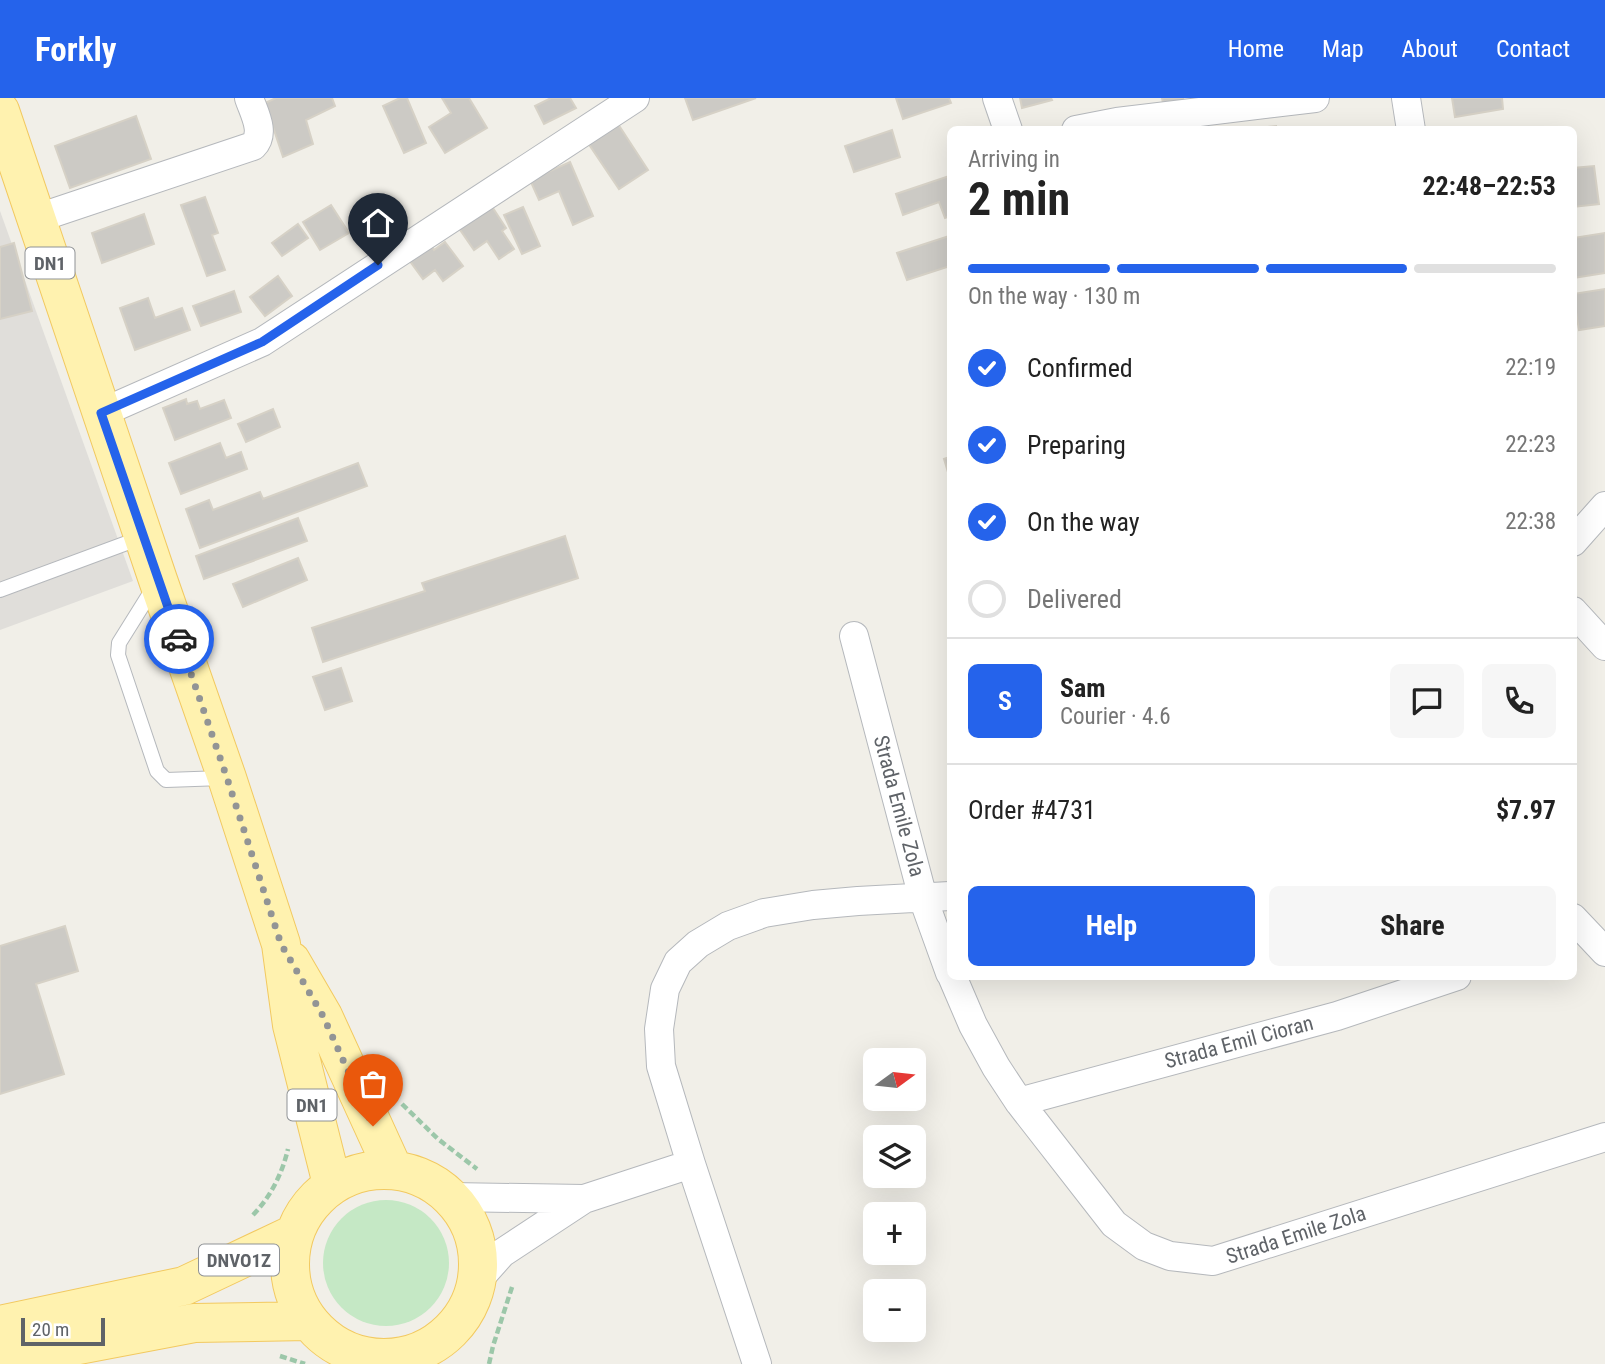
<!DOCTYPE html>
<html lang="en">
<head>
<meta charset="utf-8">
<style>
	:root { --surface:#fff; --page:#f6f6f6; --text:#222; --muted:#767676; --line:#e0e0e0; --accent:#2563eb }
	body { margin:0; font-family:"Roboto Condensed",sans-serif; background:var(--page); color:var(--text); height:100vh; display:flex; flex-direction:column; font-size:26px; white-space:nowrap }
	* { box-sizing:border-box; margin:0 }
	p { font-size:23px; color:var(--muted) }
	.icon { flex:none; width:38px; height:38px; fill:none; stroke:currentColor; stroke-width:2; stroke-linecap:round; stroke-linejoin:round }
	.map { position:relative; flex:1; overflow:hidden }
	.details { position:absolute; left:947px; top:28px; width:630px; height:854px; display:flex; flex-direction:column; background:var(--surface); border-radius:10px; box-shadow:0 7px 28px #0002 }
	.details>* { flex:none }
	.needle { width:46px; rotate:75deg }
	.fabs { position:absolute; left:863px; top:950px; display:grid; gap:14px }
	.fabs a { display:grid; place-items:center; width:63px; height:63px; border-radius:10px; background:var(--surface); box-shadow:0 7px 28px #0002; font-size:35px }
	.scale { position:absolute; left:21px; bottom:18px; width:84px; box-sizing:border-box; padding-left:7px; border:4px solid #5f6368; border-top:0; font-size:19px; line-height:24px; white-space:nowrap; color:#5f6368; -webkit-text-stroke:5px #fff; paint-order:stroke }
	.pin { position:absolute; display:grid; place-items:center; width:60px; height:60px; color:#fff; margin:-72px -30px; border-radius:50% 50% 50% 0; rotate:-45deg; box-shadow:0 0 7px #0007 }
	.pin .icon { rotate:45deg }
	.courier { position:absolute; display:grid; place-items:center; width:70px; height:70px; margin:-35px; border:5px solid #2563eb; border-radius:50%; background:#fff; color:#222; box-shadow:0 2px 9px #0007 }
	.summary em { font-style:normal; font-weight:700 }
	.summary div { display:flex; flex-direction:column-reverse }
	.summary { display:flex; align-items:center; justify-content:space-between; height:119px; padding:0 21px }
	h1 { font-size:46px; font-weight:700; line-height:52px }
	.bar { display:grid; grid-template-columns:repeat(4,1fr); gap:10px 7px; align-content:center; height:84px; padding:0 21px }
	.bar i { height:9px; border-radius:5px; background:var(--line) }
	.bar .active { background:var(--accent) }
	.bar p { grid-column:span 4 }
	.line { display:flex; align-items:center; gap:18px; padding:0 21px; border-top:2px solid var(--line) }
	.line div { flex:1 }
	.round { display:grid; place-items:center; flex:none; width:74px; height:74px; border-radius:10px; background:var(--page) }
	ol { padding:0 21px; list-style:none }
	li { display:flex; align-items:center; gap:21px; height:77px }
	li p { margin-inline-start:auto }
	li .icon { padding:7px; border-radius:50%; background:var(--accent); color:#fff; stroke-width:4 }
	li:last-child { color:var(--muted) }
	li i { width:38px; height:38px; border:4px solid var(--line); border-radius:50% }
	.primary-button { display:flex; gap:14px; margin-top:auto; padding:14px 21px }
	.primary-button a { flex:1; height:80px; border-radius:10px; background:var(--accent); color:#fff; font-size:28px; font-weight:700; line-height:80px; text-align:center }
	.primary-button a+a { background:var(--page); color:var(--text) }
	header { display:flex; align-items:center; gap:42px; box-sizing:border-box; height:98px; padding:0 35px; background:var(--accent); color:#fff }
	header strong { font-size:33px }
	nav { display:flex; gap:38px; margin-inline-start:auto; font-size:24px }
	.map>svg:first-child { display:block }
	.industrial { fill:#e0deda }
	.green { fill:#c5e8c5 }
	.building { fill:#cccac5; stroke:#d6d1c6; stroke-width:2 }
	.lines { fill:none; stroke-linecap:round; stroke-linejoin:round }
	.service-casing { stroke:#b5b8bc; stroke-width:16 }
	.minor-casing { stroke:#b5b8bc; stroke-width:30 }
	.primary-casing { stroke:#f2c960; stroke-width:40 }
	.path { stroke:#9cc7a9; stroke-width:4.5; stroke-dasharray:7 3.5; stroke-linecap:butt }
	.service { stroke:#fff; stroke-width:14 }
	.minor { stroke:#fff; stroke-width:28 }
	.primary { stroke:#fff2af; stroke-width:38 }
	.done { stroke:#929495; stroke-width:7; stroke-dasharray:0 12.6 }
	.route { stroke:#2563eb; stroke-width:9 }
	.labels { text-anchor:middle; stroke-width:5; stroke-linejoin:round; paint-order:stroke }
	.shield { fill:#fff; stroke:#8f9295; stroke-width:2 }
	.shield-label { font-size:19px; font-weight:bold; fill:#5f6368 }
	.street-label { font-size:21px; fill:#5f6368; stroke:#fff }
</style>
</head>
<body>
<header>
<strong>Forkly</strong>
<nav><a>Home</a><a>Map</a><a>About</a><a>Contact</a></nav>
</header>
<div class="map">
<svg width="1605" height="1266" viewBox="0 0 1605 1266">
	<rect width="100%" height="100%" fill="#f1efe8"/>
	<path class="industrial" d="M 0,113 L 133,483 L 0,532 Z"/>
	<path class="green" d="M323 1165a63 63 0 1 1 126 0a63 63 0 1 1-126 0Z"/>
	<path class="building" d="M 276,0 L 332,0 L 335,8 L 306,22 L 313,46 L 283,59 L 265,5 Z
		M 400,0 L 407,0 L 426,45 L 404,55 L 383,8 Z
		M 442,0 L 469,0 L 487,30 L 445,55 L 429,29 L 451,15 Z
		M 551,0 L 570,0 L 576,10 L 544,26 L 535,8 Z
		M 685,0 L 756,0 L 693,22 Z
		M 896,0 L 949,0 L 951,5 L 903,21 Z
		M 1020,0 L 1051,0 L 1052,2 L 1022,10 Z
		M 1162,0 L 1183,0 L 1184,5 L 1164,10 Z
		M 1452,0 L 1502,0 L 1503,11 L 1455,19 Z
		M 136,18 L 151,61 L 70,90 L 55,48 Z
		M 618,26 L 648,72 L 619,91 L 588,45 Z
		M 1276,28 L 1276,32 L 1240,32 Z
		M 892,32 L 900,59 L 854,74 L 845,48 Z
		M 570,64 L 593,118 L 573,127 L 559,93 L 539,102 L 530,82 Z
		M 1594,68 L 1599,106 L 1573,109 L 1573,70 Z
		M 949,78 L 950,83 L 950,118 L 945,120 L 939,104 L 903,117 L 896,96 Z
		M 205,99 L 218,135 L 212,137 L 225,172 L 207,178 L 181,107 Z
		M 489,104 L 506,130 L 502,133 L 514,151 L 499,161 L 487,143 L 474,152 L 456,126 Z
		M 331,107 L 349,135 L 320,152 L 303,124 Z
		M 523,109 L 540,148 L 522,156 L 504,117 Z
		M 144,116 L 154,146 L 102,165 L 92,135 Z
		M 298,126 L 308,140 L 282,158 L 272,145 Z
		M 1605,135 L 1605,175 L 1573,180 L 1573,140 Z
		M 949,138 L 950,142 L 950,168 L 907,182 L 897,155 Z
		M 445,144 L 463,168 L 443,183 L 435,172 L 423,181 L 409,162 L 430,146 L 434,152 Z
		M 14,145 L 32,213 L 0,221 L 0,149 Z
		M 278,178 L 292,198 L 265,218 L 250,199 Z
		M 1605,191 L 1605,228 L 1579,232 L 1573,196 Z
		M 234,193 L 241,214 L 201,228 L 193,208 Z
		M 148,200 L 155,220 L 182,210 L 190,232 L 135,252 L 120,210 Z
		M 186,301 L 187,306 L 197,303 L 200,311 L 224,302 L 231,320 L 175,342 L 163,310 Z
		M 273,311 L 280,329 L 246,344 L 238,326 Z
		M 220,345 L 226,360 L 241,354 L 247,371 L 181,396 L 169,365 Z
		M 950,359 L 950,381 L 944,361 Z
		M 358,365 L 367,388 L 200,450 L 186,411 L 209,402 L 213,412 L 260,394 L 263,401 Z
		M 298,420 L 307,443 L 204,481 L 196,458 Z
		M 565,438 L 578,480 L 323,564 L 312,530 L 425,493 L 422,485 Z
		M 298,460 L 307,482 L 243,509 L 233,486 Z
		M 341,570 L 352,603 L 325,612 L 313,579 Z
		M 65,828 L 78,873 L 36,886 L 64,976 L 0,996 L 0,848 Z"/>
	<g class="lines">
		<g class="service-casing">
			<path id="service" d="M 154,489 L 119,545 L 118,557 L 157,673 L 166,682 L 223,680
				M 0,492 L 143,439"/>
		</g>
		<g class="minor-casing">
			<path id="minor" d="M 997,0 L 1008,32
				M 1406,0 L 1411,32
				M 1076,32 L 1117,24 L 1315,0
				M 35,121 L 253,48 C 266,35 254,15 249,0
				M 101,315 L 262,244 L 635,0
				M 1573,444 L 1605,408
				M 1573,513 L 1605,548
				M 854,538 L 923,800 L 950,875
				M 1573,820 L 1605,854
				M 952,878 L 973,927 L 996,969 L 1019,1004 L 1114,1126 L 1144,1148 L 1170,1158 L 1213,1163 L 1605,1039
				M 1019,1004 L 1337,918 L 1457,878
				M 451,1099 L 584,1101
				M 477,1183 L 502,1155 L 584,1101 L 691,1066
				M 757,1266 L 691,1066 L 661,968 L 659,931 L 665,891 L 678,864 L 698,846 L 728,828 L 764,815 L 813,807 L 858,803 L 950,798"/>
		</g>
		<g class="primary-casing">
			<path id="primary" d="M 0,13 L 158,482 L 227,680 L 281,846 L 292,927 L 332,1086
				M 291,863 L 323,918 L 393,1071
				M290 1166a94 94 0 1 1 188 0a94 94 0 1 1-188 0Z
				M 0,1227 L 184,1188 L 294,1136
				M 0,1262 L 194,1225 L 308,1223"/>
		</g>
		<path class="path" d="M 402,1006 L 438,1041 L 477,1071
			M 253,1117 C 271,1098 282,1076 288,1051
			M 280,1258 L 305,1266
			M 489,1266 L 493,1248 L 513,1186"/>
		<use href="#service" class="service"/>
		<use href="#minor" class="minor"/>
		<use href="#primary" class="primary"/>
	</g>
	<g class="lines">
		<path class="done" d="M 179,541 L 227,680 L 281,846 L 323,918 L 373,1028"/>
		<path class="route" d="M 179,541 L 101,315 L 262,244 L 378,167"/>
	</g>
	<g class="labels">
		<g class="shield">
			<rect x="25.5" y="149.5" width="49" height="31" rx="5"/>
			<rect x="287.5" y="991.5" width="49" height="31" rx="5"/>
			<rect x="199" y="1146.5" width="80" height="31" rx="5"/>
		</g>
		<g class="shield-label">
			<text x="50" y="172">DN1</text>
			<text x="312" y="1014">DN1</text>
			<text x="239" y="1169">DNVO1Z</text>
		</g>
		<g class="street-label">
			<text transform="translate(899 708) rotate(75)" y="7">Strada Emile Zola</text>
			<text transform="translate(1239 944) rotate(-15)" y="7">Strada Emil Cioran</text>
			<text transform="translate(1296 1137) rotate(-18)" y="7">Strada Emile Zola</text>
		</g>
	</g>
</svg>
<div class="fabs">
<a><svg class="needle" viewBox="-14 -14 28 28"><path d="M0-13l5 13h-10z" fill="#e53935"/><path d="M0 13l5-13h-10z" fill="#767676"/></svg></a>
<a><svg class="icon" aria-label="layers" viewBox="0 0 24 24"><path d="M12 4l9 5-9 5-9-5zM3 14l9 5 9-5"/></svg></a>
<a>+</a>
<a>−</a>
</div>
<div class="scale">20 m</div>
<div class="pin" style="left:373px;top:1028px;background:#ea580c"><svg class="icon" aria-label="bag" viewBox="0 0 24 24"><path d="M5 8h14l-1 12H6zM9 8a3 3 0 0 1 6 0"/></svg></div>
<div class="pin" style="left:378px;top:167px;background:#1f2937"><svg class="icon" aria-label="home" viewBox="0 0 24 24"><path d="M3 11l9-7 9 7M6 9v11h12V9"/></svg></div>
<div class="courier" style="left:179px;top:541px"><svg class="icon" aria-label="car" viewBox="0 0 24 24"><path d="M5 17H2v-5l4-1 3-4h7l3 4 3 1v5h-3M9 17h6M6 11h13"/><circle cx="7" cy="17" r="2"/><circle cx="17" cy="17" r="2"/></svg></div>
<section class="details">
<div class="summary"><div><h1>2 min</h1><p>Arriving in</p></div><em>22:48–22:53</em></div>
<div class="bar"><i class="active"></i><i class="active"></i><i class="active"></i><i></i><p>On the way · 130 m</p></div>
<ol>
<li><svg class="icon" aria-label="check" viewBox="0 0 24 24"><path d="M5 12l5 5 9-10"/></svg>Confirmed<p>22:19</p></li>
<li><svg class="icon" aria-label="check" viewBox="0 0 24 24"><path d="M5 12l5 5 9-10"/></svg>Preparing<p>22:23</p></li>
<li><svg class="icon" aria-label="check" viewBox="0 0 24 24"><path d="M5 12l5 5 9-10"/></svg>On the way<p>22:38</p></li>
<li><i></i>Delivered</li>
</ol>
<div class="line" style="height:126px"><b class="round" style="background:var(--accent);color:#fff">S</b><div><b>Sam</b><p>Courier · 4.6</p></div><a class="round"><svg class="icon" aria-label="chat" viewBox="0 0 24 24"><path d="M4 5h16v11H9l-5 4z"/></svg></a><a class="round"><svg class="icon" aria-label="phone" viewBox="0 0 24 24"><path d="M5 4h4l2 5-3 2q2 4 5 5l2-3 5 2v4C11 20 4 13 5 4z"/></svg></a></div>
<div class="line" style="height:91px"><div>Order #4731</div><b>$7.97</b></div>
<div class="primary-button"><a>Help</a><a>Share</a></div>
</section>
</div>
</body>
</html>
